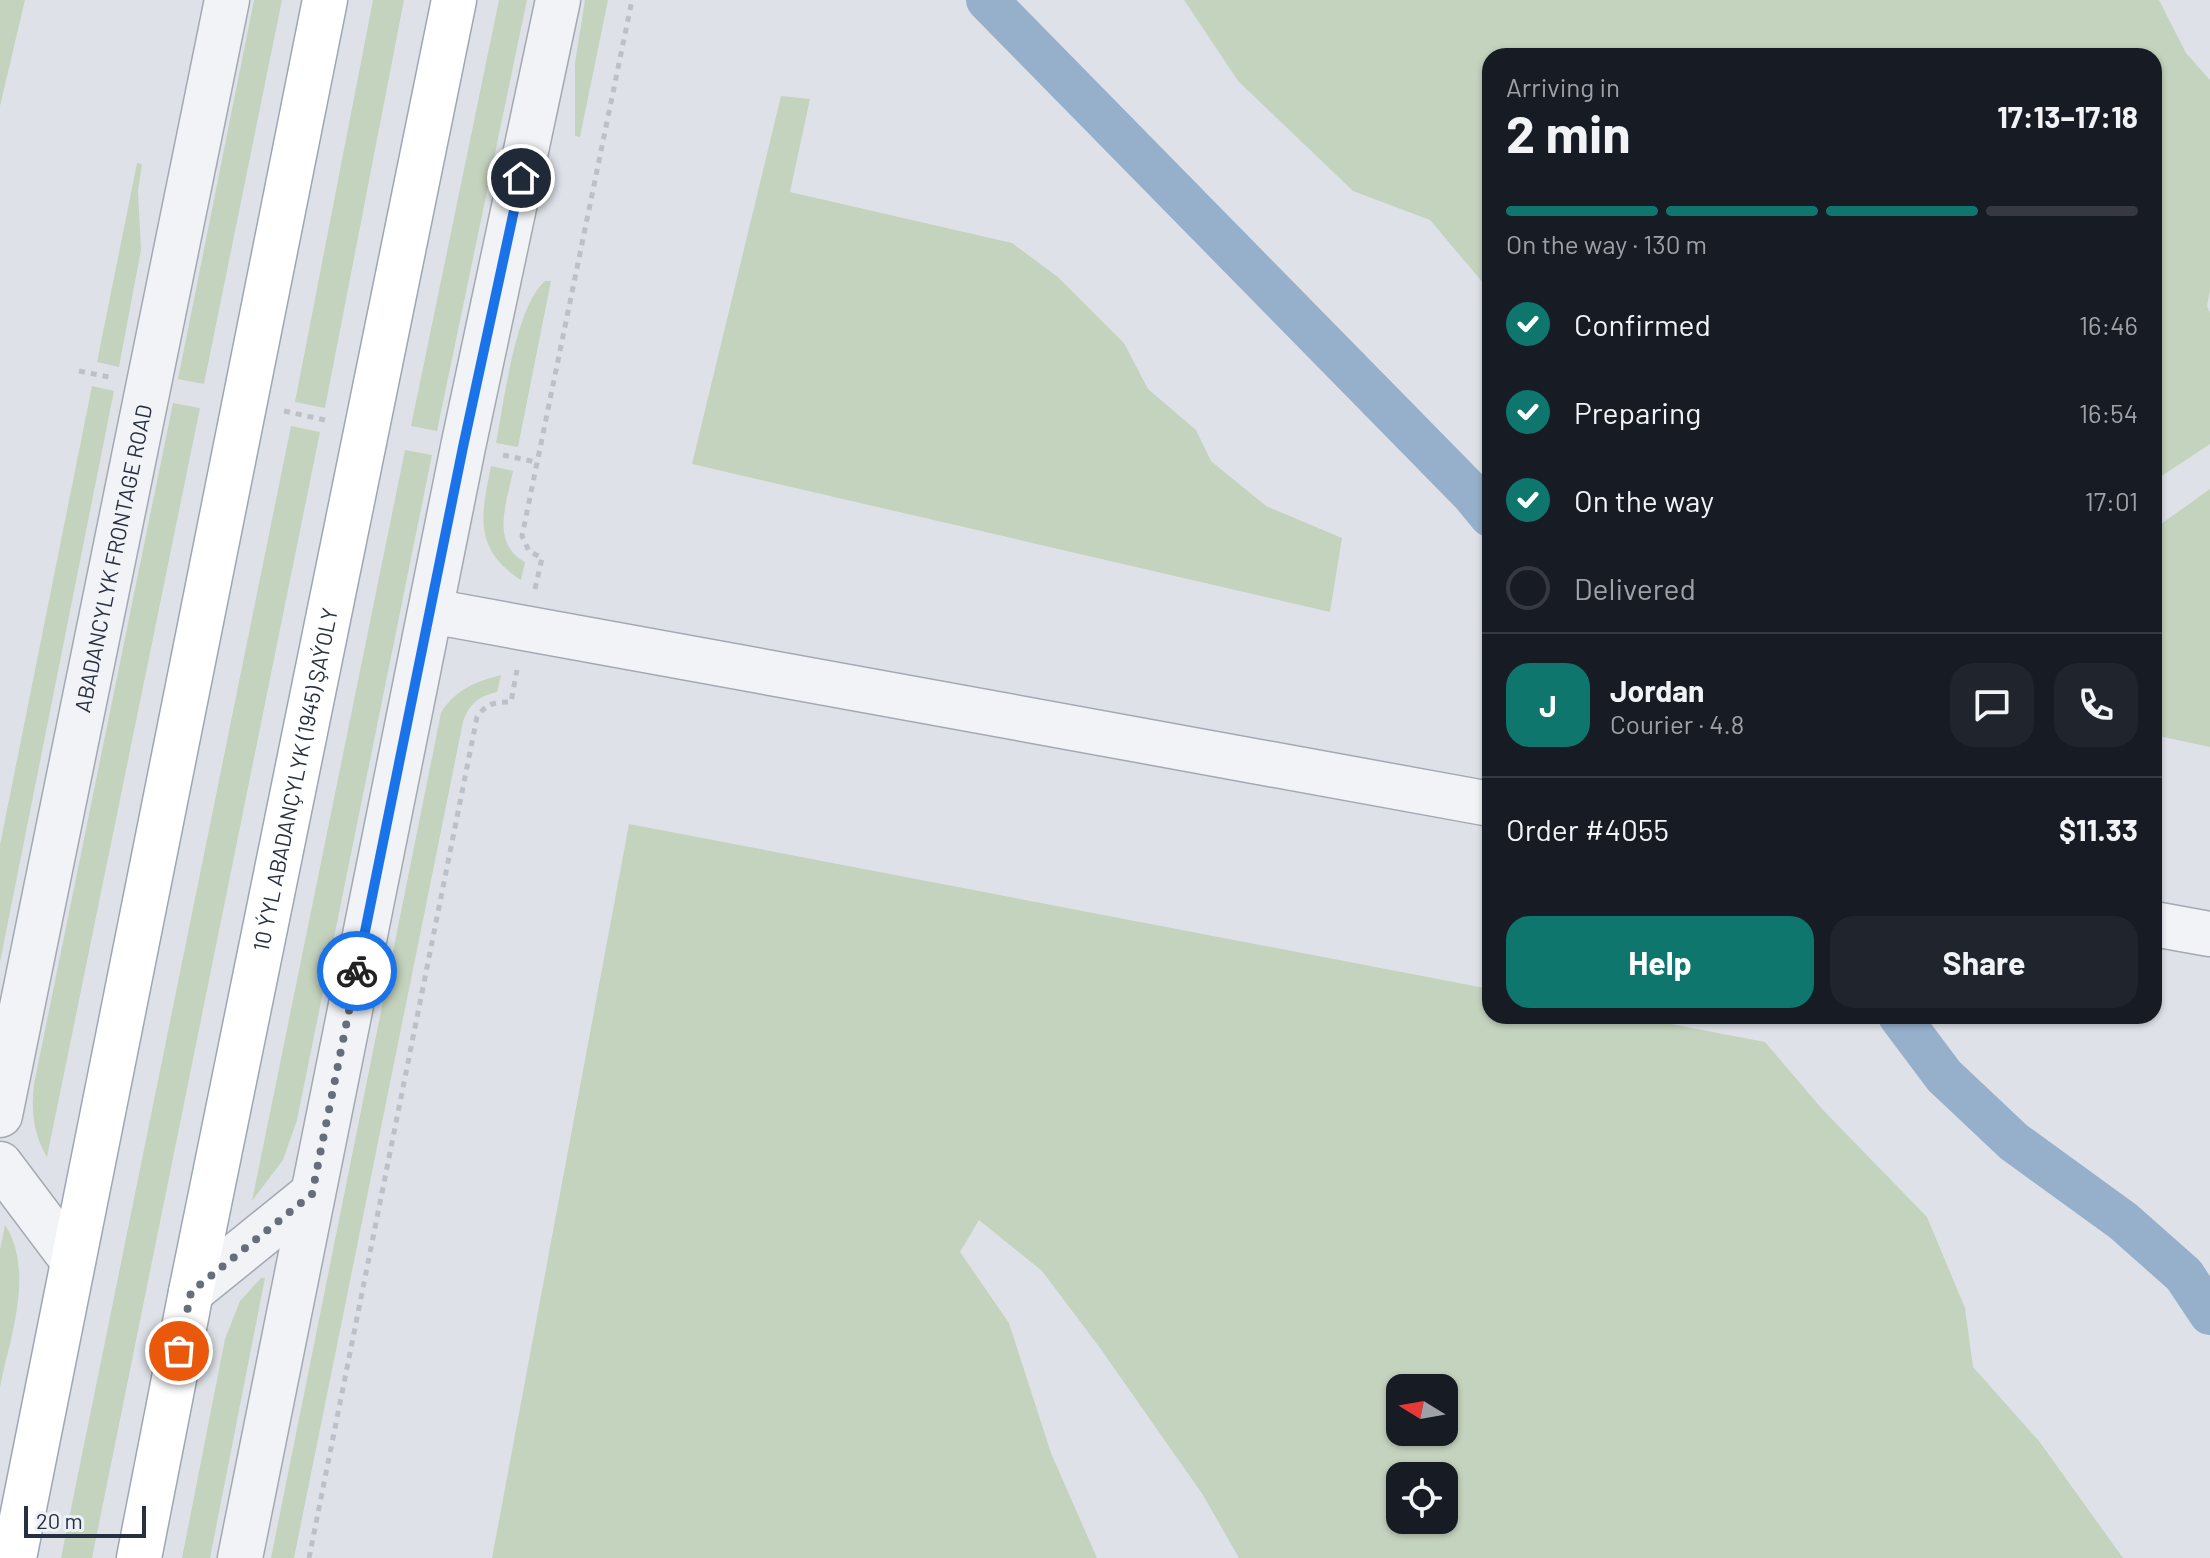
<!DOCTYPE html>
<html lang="en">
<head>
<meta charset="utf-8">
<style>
	:root { --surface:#171b24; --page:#20242c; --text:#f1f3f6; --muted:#9ea1a6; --line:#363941; --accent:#0f766e }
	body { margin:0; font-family:Barlow,sans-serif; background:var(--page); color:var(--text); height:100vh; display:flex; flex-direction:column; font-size:30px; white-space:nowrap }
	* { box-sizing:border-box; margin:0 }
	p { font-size:26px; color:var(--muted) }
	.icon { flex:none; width:44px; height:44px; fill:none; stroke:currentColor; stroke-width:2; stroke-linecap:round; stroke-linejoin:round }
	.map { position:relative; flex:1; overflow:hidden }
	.side { position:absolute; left:1482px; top:48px; width:680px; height:976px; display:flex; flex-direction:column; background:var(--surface); border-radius:24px; box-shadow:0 2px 6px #0004 }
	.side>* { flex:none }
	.needle { width:52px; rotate:281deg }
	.controls { position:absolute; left:1386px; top:1374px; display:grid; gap:16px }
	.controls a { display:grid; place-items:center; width:72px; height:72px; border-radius:16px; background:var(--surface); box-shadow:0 2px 6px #0004; font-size:40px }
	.scale { position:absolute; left:24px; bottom:20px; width:122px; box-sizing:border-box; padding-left:8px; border:4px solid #263040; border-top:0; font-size:22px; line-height:28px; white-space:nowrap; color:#263040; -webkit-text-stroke:6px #edf1f6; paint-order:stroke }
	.pin { position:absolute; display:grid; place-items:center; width:68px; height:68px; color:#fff; margin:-34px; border:4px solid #fff; border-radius:50%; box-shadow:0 2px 8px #0007 }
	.courier { position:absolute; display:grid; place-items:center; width:80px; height:80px; margin:-40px; border:6px solid #1a73e8; border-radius:50%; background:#fff; color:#222; box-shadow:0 2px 10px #0007 }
	.head em { font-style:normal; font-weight:700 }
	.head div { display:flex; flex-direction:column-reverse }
	.head { display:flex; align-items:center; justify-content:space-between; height:136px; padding:0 24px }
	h1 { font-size:52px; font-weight:700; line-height:60px }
	.bar { display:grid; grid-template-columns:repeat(4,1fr); gap:12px 8px; align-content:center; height:96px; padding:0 24px }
	.bar i { height:10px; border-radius:6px; background:var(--line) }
	.bar .selected { background:var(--accent) }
	.bar p { grid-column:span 4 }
	.line { display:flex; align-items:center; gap:20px; padding:0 24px; border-top:2px solid var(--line) }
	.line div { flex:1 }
	.round { display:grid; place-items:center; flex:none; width:84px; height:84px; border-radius:24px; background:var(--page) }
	ol { padding:0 24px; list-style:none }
	li { display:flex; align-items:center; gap:24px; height:88px }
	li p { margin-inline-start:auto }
	li .icon { padding:8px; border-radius:50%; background:var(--accent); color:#fff; stroke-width:4 }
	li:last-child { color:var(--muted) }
	li i { width:44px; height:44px; border:4px solid var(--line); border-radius:50% }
	.button { display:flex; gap:16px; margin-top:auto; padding:16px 24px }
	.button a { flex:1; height:92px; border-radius:24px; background:var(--accent); color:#fff; font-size:32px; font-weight:700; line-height:92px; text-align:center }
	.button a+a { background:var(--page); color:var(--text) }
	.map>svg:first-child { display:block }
	.green { fill:#c4d3be; fill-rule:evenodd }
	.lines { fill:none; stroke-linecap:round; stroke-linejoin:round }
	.canal { stroke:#96b0cb; stroke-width:42 }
	.minor-casing { stroke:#a3a9b2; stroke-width:47 }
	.major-casing { stroke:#9ca6b5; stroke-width:47 }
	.path { stroke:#bcc0c7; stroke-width:5; stroke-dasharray:6 6; stroke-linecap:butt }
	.minor { stroke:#f1f3f6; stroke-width:44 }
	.major { stroke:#fff; stroke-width:44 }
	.done { stroke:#666e7b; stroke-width:8; stroke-dasharray:0 14.4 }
	.route { stroke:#1a73e8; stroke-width:10 }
	.labels { text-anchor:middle; stroke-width:6; stroke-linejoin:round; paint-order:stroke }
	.street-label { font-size:22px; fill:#263040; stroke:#edf1f6 }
</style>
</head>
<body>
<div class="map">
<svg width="2210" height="1558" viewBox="0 0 2210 1558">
	<rect width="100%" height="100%" fill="#dee2e8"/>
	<path class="green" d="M 0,0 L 25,0 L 0,106 Z
		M 254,0 L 282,0 L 204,384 L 178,379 Z
		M 373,0 L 404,0 L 325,408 L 295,402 Z
		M 499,0 L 527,0 L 437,431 L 411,426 Z
		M 585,0 L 608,0 L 580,137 L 575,136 L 575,63 Z
		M 1184,0 L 2159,0 L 2186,53 L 2210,80 L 2210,290 L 2207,306 L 2210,313 L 2210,444 L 2154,481 L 2154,56 L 1490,56 L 1490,291 L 1430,220 L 1353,191 L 1238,81 Z
		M 781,96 L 810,99 L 790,192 L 1012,243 L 1058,277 L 1124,343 L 1148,389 L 1196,430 L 1211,461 L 1266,506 L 1342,538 L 1330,612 L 692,464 Z
		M 137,163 L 142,164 L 138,191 L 141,250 L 119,367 L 97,362 Z
		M 545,281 L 551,281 L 518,447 L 496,443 C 504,403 515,307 545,281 Z
		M 92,386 L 114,391 L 0,962 L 0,845 Z
		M 173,403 L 200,408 L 47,1157 C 33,1134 31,1110 34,1084 Z
		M 291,426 L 320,432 L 92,1558 L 61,1558 Z
		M 405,450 L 432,455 L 297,1120 L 283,1160 L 252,1201 Z
		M 491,466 L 513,471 C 507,503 490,543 525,562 L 521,580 C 473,549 481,515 491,466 Z
		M 2210,489 L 2210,747 L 2154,735 L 2154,529 Z
		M 501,675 L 497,692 C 479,696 469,704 463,722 L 294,1558 L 271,1558 L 441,713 C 454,690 477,681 501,675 Z
		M 629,824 L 1490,989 L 1490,1016 L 1629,1016 L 1765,1042 L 1823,1110 L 1927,1217 L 1965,1308 L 1973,1367 L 2039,1441 L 2123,1558 L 1239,1558 L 1203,1495 L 1100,1348 L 1042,1271 L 979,1220 L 960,1252 L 1009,1323 L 1051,1453 L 1097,1558 L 492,1558 ZM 1400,1388 L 1444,1388 L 1444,1432 L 1400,1432 ZM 1400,1476 L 1444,1476 L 1444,1520 L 1400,1520 Z
		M 5,1225 C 35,1271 10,1338 0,1387 L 0,1250 Z
		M 261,1278 L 265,1278 L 210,1558 L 182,1558 L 225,1339 L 240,1301 Z"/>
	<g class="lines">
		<path class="canal" d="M 987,0 L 1472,494 L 1490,516
			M 1899,1016 L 1944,1076 L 2014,1142 L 2123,1221 L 2184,1275 L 2210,1314"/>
		<g class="minor-casing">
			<g id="minor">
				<path d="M 431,611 L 1490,804"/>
				<path d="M 2154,924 L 2210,934"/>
				<path id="s1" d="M 0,1115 L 227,0"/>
				<path d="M 0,1164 L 73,1261"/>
				<path d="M 191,1292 L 312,1194"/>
				<path d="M 240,1558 L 463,447 L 558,0"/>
			</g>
		</g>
		<g class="major-casing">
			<g id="major">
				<path d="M 14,1558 L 325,0"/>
				<path id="s2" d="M 139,1558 L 191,1292 L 454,0"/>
			</g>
		</g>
		<path class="path" d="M 79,371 L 109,377
			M 284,411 L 325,420
			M 503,455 L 536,462
			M 535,589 L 542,558 L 529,551 L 522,536 L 632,0
			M 309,1558 L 477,717 C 487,703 494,702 511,702 L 517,670"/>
		<use href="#minor" class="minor"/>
		<use href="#major" class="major"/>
	</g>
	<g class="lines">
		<path class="done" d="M 179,1351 L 191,1292 L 312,1194 L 357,971"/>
		<path class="route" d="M 357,971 L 463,447 L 521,178"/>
	</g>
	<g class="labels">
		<g class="street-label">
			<text dy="8" stroke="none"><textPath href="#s1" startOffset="568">ABADANCYLYK FRONTAGE ROAD</textPath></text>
			<text dy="8" stroke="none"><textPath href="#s2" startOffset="794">10 ÝYL ABADANÇYLYK (1945) ŞAÝOLY</textPath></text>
		</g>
	</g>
</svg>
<div class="controls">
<a><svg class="needle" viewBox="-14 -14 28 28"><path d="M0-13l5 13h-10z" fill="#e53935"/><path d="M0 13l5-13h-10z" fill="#9ea1a6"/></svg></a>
<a><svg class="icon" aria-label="locate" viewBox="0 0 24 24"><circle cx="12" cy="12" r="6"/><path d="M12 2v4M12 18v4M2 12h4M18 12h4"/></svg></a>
</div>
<div class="scale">20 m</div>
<div class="pin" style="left:179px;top:1351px;background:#ea580c"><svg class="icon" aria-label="bag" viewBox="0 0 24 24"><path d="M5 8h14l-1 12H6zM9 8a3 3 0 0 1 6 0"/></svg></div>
<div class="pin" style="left:521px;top:178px;background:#1f2937"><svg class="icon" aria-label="home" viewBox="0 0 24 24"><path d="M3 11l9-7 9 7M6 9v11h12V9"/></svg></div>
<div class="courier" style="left:357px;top:971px"><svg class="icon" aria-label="bike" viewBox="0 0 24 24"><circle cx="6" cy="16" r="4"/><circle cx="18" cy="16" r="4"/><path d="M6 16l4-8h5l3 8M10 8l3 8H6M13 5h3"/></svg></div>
<section class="side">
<div class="head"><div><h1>2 min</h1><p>Arriving in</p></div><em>17:13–17:18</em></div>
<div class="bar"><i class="selected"></i><i class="selected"></i><i class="selected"></i><i></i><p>On the way · 130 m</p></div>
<ol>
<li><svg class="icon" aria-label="check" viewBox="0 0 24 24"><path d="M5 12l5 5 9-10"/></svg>Confirmed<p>16:46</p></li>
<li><svg class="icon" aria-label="check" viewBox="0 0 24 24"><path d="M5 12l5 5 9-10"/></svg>Preparing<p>16:54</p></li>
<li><svg class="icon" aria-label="check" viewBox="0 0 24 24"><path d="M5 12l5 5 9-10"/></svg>On the way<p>17:01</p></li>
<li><i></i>Delivered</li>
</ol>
<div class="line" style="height:144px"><b class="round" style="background:var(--accent);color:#fff">J</b><div><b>Jordan</b><p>Courier · 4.8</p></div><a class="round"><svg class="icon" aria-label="chat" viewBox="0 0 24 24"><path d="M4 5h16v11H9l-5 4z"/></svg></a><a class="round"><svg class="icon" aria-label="phone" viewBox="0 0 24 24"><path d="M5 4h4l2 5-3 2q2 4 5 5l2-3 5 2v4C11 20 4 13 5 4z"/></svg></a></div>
<div class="line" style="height:104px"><div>Order #4055</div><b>$11.33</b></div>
<div class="button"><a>Help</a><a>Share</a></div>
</section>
</div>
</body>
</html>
